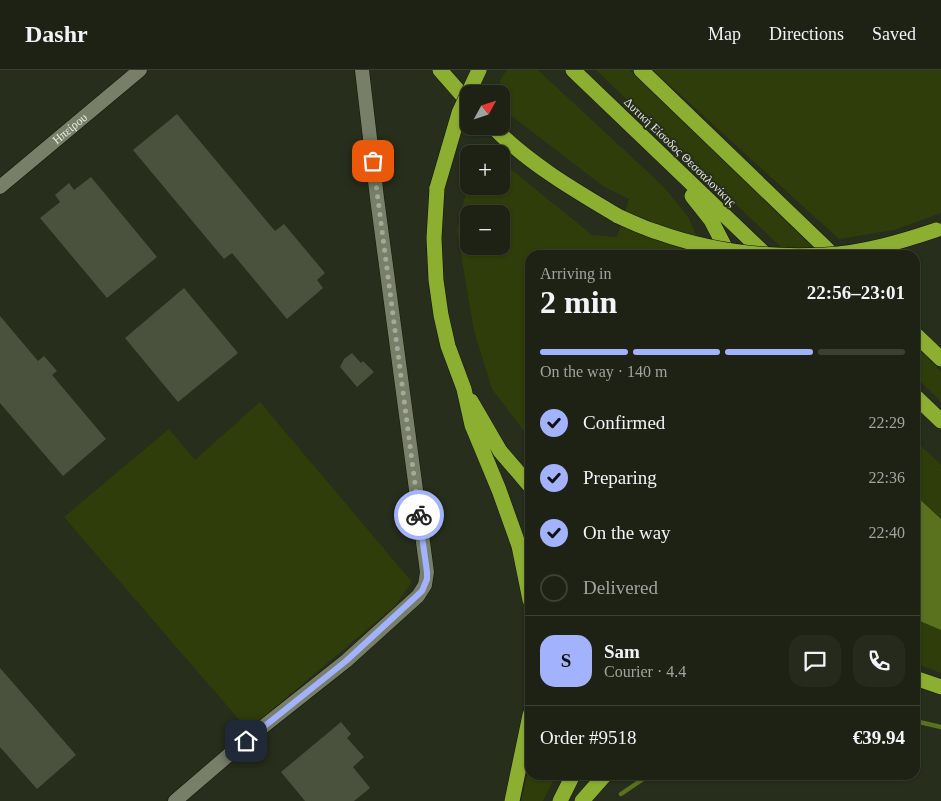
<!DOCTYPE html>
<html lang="en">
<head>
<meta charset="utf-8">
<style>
	:root { --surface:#1d2214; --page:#252a1d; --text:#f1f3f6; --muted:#a0a4a0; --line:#3b3f34; --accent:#a2b2fd }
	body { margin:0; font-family:"Times New Roman",serif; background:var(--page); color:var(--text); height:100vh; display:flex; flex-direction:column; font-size:19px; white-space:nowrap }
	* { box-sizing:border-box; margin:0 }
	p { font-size:16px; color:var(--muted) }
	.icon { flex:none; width:28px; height:28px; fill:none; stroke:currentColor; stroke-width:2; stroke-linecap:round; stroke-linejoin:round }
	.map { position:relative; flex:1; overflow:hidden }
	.sheet { position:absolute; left:525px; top:180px; width:395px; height:530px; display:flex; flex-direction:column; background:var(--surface); border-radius:15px; box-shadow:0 1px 4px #0004,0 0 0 1px var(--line) }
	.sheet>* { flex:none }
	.needle { width:32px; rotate:50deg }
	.buttons { position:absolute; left:460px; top:15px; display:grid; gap:10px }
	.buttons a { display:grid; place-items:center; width:50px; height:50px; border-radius:10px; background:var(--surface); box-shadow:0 1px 4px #0004,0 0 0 1px var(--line); font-size:25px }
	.pin { position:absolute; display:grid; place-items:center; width:42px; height:42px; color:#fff; margin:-21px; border-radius:10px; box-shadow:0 2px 8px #0006 }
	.courier { position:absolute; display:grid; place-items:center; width:50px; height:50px; margin:-25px; border:4px solid #a2b2fd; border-radius:50%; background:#fff; color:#222; box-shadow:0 1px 6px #0007 }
	.summary em { font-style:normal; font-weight:700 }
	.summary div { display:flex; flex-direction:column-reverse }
	.summary { display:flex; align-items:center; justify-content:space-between; height:85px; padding:0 15px }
	h1 { font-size:32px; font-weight:700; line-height:38px }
	.bar { display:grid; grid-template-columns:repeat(4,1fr); gap:8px 5px; align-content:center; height:60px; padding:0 15px }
	.bar i { height:6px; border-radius:4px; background:var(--line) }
	.bar .selected { background:var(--accent) }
	.bar p { grid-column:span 4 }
	.line { display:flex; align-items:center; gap:12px; padding:0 15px; border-top:1px solid var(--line) }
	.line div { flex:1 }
	.round { display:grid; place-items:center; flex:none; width:52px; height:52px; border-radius:15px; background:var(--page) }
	ol { padding:0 15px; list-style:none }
	li { display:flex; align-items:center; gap:15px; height:55px }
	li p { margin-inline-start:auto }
	li .icon { padding:5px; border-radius:50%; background:var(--accent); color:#111; stroke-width:4 }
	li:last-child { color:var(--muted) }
	li i { width:28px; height:28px; border:2px solid var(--line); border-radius:50% }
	header { display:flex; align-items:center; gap:30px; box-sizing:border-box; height:70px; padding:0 25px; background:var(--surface); border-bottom:1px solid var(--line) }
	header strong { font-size:24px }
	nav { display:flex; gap:28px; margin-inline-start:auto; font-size:18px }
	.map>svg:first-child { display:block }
	.green { fill:#2f3d0a; fill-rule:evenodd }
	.water { fill:#5a711d }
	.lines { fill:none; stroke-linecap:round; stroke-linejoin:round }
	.stream { stroke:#5a711d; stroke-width:4.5 }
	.building { fill:#4a523d }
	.street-casing { stroke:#101605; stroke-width:15 }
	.highway-casing { stroke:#101605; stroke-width:16 }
	.street { stroke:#777f68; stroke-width:14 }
	.highway { stroke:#8caf32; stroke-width:15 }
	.highway-bridge-casing { stroke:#101605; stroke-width:16; stroke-linecap:butt }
	.highway-bridge { stroke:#8caf32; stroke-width:15 }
	.done { stroke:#a4a99a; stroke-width:5; stroke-dasharray:0 9 }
	.route { stroke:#a2b2fd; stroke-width:6 }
	.labels { text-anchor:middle; stroke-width:4; stroke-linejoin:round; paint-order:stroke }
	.street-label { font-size:12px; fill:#e7ebdf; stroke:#272e1b }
</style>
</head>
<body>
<header>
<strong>Dashr</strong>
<nav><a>Map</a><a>Directions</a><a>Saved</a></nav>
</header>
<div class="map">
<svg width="941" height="731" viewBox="0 0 941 731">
	<rect width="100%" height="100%" fill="#272e1b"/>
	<path class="green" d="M 507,0 L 538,0 L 664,117 L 689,148 L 704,185 L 530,185 L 530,369 L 492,319 L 474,261 L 457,160 L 469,110 L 469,116 L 501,116 L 501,91 L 592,165 L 617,167 L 629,129 L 603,116 L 501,38 L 501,24 L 498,24 L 501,8 ZM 469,144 L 501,144 L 501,176 L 469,176 Z
		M 596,0 L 629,0 L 821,185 L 789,185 Z
		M 653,0 L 941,0 L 941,143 L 894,160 L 839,169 Z
		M 915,276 L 941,301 L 941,332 L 915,306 Z
		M 260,332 L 412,512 L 395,536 L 248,660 L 64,447 L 169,359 L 195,390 Z
		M 915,370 L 941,395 L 941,449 L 915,425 Z
		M 915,549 L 941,560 L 941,603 L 915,593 Z
		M 530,693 L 530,705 L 556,705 L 543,731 L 521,731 Z"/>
	<path class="water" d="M 915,425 L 941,449 L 941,560 L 915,549 Z"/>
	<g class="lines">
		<path class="stream" d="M 915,651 L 941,657
			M 621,724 L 649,705"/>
	</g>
	<path class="building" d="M 177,44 L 275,161 L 284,154 L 325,203 L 317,210 L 323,218 L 287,249 L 232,183 L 224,189 L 133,80 Z
		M 91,107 L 157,187 L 107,228 L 40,148 L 60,132 L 55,125 L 69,113 L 74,120 Z
		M 184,218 L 238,283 L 178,332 L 125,268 Z
		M 0,246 L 38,291 L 44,286 L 57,301 L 52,305 L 106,369 L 63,406 L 0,333 Z
		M 352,283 L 361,293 L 363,291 L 374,302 L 357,317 L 340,297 L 344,289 Z
		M 0,598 L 76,685 L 37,719 L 0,677 Z
		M 341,652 L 351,664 L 347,668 L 364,687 L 353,697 L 370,718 L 354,731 L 305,731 L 281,702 Z"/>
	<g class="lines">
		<g class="street-casing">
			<g id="street">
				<path id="s1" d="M 0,117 L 140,0"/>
				<path d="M 175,731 L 245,671 L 346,591 L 418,526 L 425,515 L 427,502 L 377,128 L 362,0"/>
			</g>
		</g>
		<g class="highway-casing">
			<path id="highway" d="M 440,0 L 469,33
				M 573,0 L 766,185
				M 641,0 L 833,185
				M 492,56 C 528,93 574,120 618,146
				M 437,118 L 434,168 L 436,210 L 441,245 L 448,276 L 464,319 L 472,355 L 499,420 L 519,476 L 530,530
				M 692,126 L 711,150 L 729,185
				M 915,264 L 941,289
				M 915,326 L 941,351
				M 471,331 L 500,381 L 530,416
				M 915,608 L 941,617
				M 512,731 L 530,645
				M 560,731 L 573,705
				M 582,731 L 605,705"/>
		</g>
		<use href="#street" class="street"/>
		<use href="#highway" class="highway"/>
		<g class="highway-bridge-casing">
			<path id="highway-bridge" d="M 437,118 L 459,43 L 479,0
				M 618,146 C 631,152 644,158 657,162 C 710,181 769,188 825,185 C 863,183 900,172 936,160"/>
		</g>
		<use href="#highway-bridge" class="highway-bridge"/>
	</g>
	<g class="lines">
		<path class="done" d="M 373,91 L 419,445"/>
		<path class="route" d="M 246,671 L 346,591 L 422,521 L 427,509 L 427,502 L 419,445"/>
	</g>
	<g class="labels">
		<g class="street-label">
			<text dy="4" stroke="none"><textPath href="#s1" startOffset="91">Ηπείρου</textPath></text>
			<text transform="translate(680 82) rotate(44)" y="4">Δυτική Είσοδος Θεσσαλονίκης</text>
		</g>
	</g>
</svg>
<div class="buttons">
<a><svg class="needle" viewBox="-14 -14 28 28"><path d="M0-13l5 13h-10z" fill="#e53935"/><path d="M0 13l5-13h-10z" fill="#a0a4a0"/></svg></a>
<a>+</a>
<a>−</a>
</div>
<div class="pin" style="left:373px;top:91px;background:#ea580c"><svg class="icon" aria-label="bag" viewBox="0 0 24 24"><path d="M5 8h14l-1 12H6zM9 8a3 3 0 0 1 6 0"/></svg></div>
<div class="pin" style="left:246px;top:671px;background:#1f2937"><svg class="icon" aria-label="home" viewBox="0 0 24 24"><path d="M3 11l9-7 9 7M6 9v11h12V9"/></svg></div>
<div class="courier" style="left:419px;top:445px"><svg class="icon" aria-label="bike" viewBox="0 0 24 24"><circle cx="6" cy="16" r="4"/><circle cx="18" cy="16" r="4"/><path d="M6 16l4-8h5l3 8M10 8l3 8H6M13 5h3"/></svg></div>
<section class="sheet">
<div class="summary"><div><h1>2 min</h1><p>Arriving in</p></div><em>22:56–23:01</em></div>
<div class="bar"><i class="selected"></i><i class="selected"></i><i class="selected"></i><i></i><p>On the way · 140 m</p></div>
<ol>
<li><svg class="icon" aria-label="check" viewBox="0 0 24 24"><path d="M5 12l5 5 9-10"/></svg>Confirmed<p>22:29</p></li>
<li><svg class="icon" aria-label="check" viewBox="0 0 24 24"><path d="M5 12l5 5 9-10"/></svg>Preparing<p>22:36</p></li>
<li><svg class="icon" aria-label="check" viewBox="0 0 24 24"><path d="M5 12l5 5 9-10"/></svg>On the way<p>22:40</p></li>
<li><i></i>Delivered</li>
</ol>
<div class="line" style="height:90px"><b class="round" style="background:var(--accent);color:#111">S</b><div><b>Sam</b><p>Courier · 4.4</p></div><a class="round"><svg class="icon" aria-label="chat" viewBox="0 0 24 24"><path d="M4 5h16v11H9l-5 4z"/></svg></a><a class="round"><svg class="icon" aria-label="phone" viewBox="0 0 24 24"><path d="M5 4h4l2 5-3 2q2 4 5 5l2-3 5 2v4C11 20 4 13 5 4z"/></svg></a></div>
<div class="line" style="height:65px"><div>Order #9518</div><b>€39.94</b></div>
</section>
</div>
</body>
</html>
